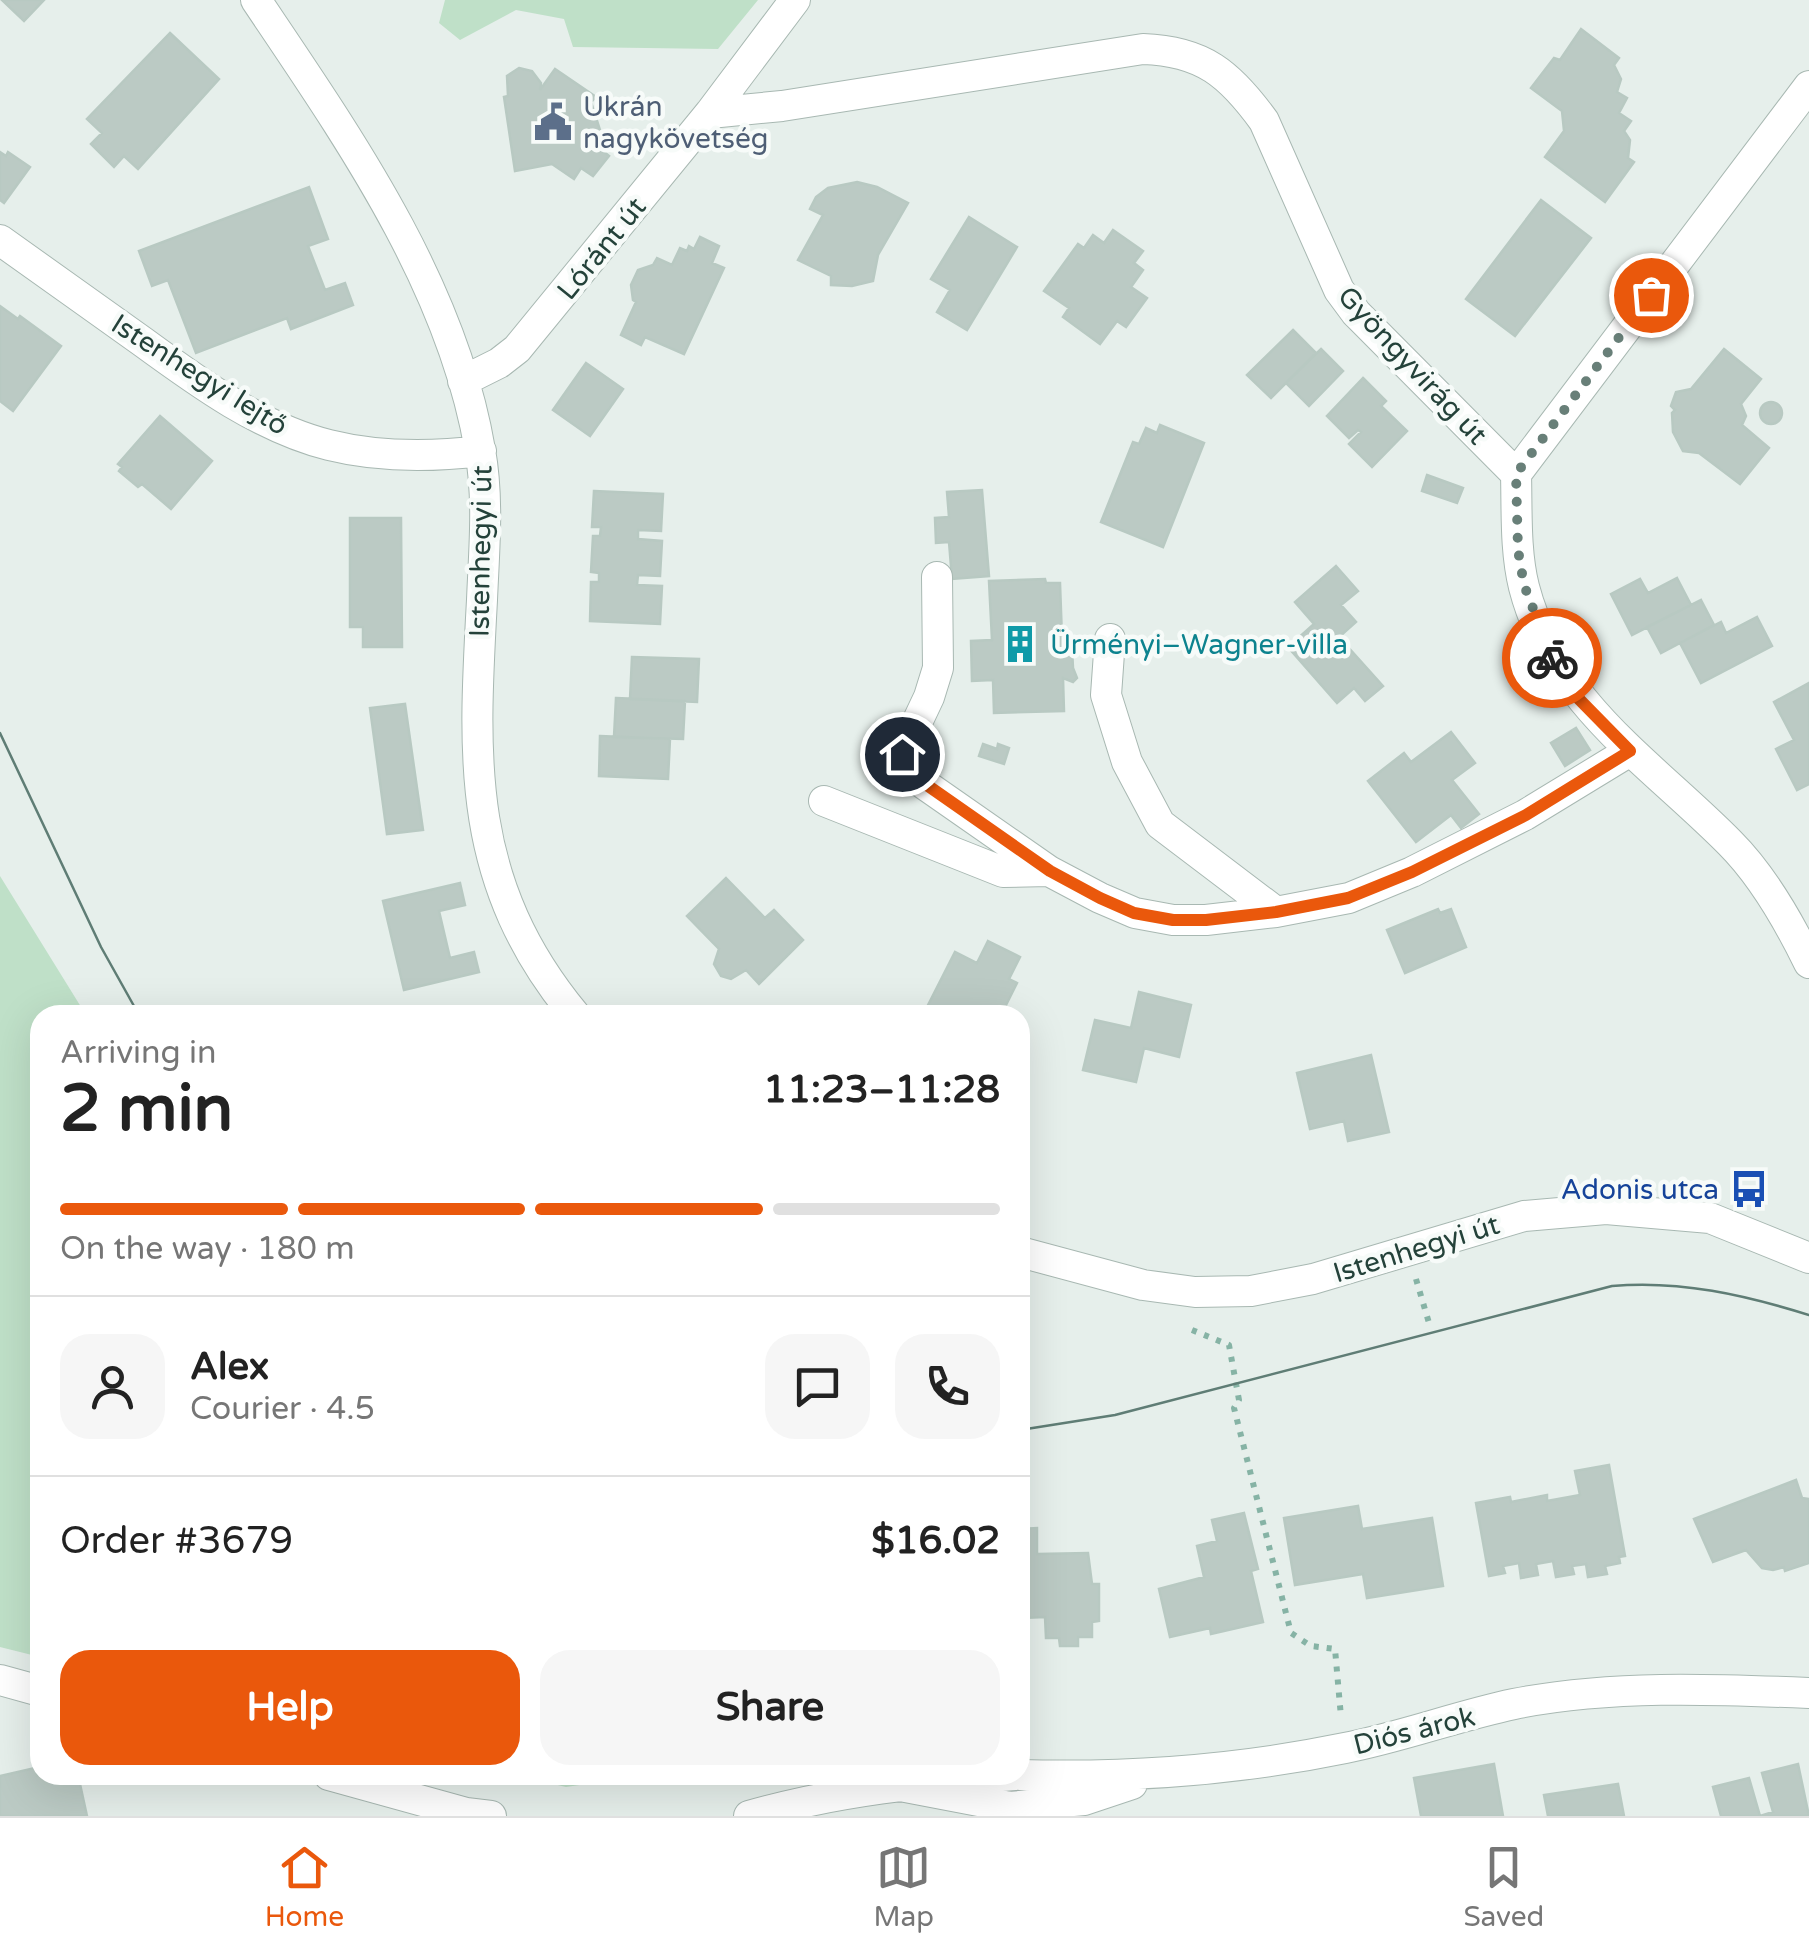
<!DOCTYPE html>
<html lang="en">
<head>
<meta charset="utf-8">
<style>
	:root { --surface:#fff; --page:#f6f6f6; --text:#222; --muted:#767676; --line:#e0e0e0; --accent:#ea580c }
	body { margin:0; font-family:"Varela Round",sans-serif; background:var(--page); color:var(--text); height:100vh; display:flex; flex-direction:column; font-size:38px; white-space:nowrap }
	* { box-sizing:border-box; margin:0 }
	p { font-size:32px; color:var(--muted) }
	.icon { flex:none; width:55px; height:55px; fill:none; stroke:currentColor; stroke-width:2; stroke-linecap:round; stroke-linejoin:round }
	.map { position:relative; flex:1; overflow:hidden }
	.side { position:absolute; left:30px; top:1005px; width:1000px; height:780px; display:flex; flex-direction:column; background:var(--surface); border-radius:30px; box-shadow:0 10px 40px #0002 }
	.side>* { flex:none }
	.pin { position:absolute; display:grid; place-items:center; width:85px; height:85px; color:#fff; margin:-42px; border:5px solid #fff; border-radius:50%; box-shadow:0 2px 10px #0007 }
	.courier { position:absolute; display:grid; place-items:center; width:100px; height:100px; margin:-50px; border:8px solid #ea580c; border-radius:50%; background:#fff; color:#222; box-shadow:0 2px 12px #0007 }
	.overview em { font-style:normal; font-weight:800 }
	.overview div { display:flex; flex-direction:column-reverse }
	.overview { display:flex; align-items:center; justify-content:space-between; height:170px; padding:0 30px }
	h1 { font-size:65px; font-weight:800; line-height:75px }
	.bar { display:grid; grid-template-columns:repeat(4,1fr); gap:15px 10px; align-content:center; height:120px; padding:0 30px }
	.bar i { height:12px; border-radius:8px; background:var(--line) }
	.bar .on { background:var(--accent) }
	.bar p { grid-column:span 4 }
	.line { display:flex; align-items:center; gap:25px; padding:0 30px; border-top:2px solid var(--line) }
	.line div { flex:1 }
	.round { display:grid; place-items:center; flex:none; width:105px; height:105px; border-radius:30px; background:var(--page) }
	.button { display:flex; gap:20px; margin-top:auto; padding:20px 30px }
	.button a { flex:1; height:115px; border-radius:30px; background:var(--accent); color:#fff; font-size:40px; font-weight:800; line-height:115px; text-align:center }
	.button a+a { background:var(--page); color:var(--text) }
	.tab-bar { display:flex; justify-content:space-around; align-items:center; height:140px; border-top:2px solid var(--line); background:var(--surface); font-size:28px; color:var(--muted) }
	.tab-bar a { display:grid; justify-items:center; gap:5px }
	.tab-bar .on { color:var(--accent) }
	.map>svg:first-child { display:block }
	.green { fill:#bfe0c8 }
	.building { fill:#bbcac4; stroke:#b8c9c2; stroke-width:2.5 }
	.lines { fill:none; stroke-linecap:round; stroke-linejoin:round }
	.minor-casing { stroke:#a8b8b2; stroke-width:32 }
	.path { stroke:#86b3a5; stroke-width:6; stroke-dasharray:5 8; stroke-linecap:butt }
	.minor { stroke:#fff; stroke-width:30 }
	.tram { stroke:#5f7d75; stroke-width:2.5 }
	.done { stroke:#687f78; stroke-width:10; stroke-dasharray:0 18 }
	.route { stroke:#ea580c; stroke-width:12 }
	.labels { text-anchor:middle; stroke-width:9; stroke-linejoin:round; paint-order:stroke }
	.service-label { font-size:28px; fill:#4e5e75; stroke:#f7fbf9; text-anchor:start }
	.street-label { font-size:28px; fill:#24423a; stroke:#f7fbf9 }
	.culture-label { font-size:28px; fill:#0d838f; stroke:#f7fbf9; text-anchor:start }
	.transit-label { font-size:28px; fill:#164399; stroke:#f7fbf9; text-anchor:end }
</style>
</head>
<body>
<div class="map">
<svg width="1809" height="1816" viewBox="0 0 1809 1816">
	<rect width="100%" height="100%" fill="#e6efeb"/>
	<path class="green" d="M 445,0 L 758,0 L 718,49 L 573,47 L 564,19 L 516,10 L 460,40 L 439,23 Z
		M 0,876 L 86,1015 L 40,1015 L 40,1657 L 0,1647 Z
		M 516,1775 L 646,1775 L 566,1787 Z"/>
	<path class="building" d="M 2,0 L 44,0 L 24,21 Z
		M 1581,29 L 1619,58 L 1614,65 L 1621,79 L 1617,92 L 1627,98 L 1619,113 L 1631,121 L 1624,131 L 1630,140 L 1628,158 L 1634,162 L 1605,202 L 1545,157 L 1564,131 L 1562,111 L 1531,88 L 1554,58 L 1560,60 Z
		M 170,33 L 219,79 L 138,169 L 124,156 L 114,167 L 91,144 L 102,133 L 87,119 Z
		M 519,68 L 532,71 L 541,83 L 540,90 L 555,69 L 596,97 L 591,102 L 600,130 L 596,131 L 597,136 L 602,139 L 598,147 L 609,156 L 593,176 L 581,168 L 574,179 L 552,164 L 515,171 L 504,97 L 508,96 L 507,76 Z
		M 0,152 L 6,156 L 8,152 L 30,167 L 4,203 L 0,200 Z
		M 857,182 L 877,187 L 908,203 L 878,255 L 873,281 L 852,286 L 831,285 L 831,276 L 798,260 L 823,215 L 810,209 L 816,197 L 828,188 Z
		M 309,187 L 328,239 L 308,246 L 325,290 L 345,283 L 353,305 L 291,329 L 287,318 L 196,353 L 168,280 L 152,286 L 139,251 Z
		M 1541,200 L 1591,238 L 1515,336 L 1466,299 Z
		M 969,217 L 1017,247 L 967,330 L 937,312 L 950,290 L 931,279 Z
		M 1113,230 L 1143,251 L 1134,263 L 1143,270 L 1131,287 L 1147,298 L 1126,327 L 1117,321 L 1100,344 L 1063,317 L 1069,308 L 1044,291 L 1078,244 L 1084,248 L 1093,235 L 1104,243 Z
		M 700,237 L 719,246 L 712,263 L 724,268 L 684,354 L 645,337 L 641,345 L 621,335 L 636,302 L 633,300 L 631,285 L 638,270 L 653,265 L 657,258 L 672,265 L 680,248 L 687,251 L 689,246 L 694,249 Z
		M 0,306 L 18,319 L 20,316 L 61,346 L 13,411 L 0,401 Z
		M 1293,330 L 1316,353 L 1271,398 L 1247,375 Z
		M 1321,349 L 1343,371 L 1309,406 L 1286,383 Z
		M 1724,349 L 1761,379 L 1741,404 L 1746,416 L 1742,425 L 1769,448 L 1740,484 L 1699,453 L 1683,451 L 1673,432 L 1672,413 L 1675,410 L 1671,406 L 1676,392 L 1691,389 Z
		M 586,363 L 623,389 L 590,436 L 553,410 Z
		M 1363,378 L 1386,401 L 1381,406 L 1407,431 L 1372,467 L 1349,444 L 1361,432 L 1358,430 L 1349,438 L 1327,416 Z
		M1760 413a11 11 0 1 1 22 0a11 11 0 1 1-22 0Z
		M 160,416 L 212,461 L 171,509 L 142,484 L 138,487 L 119,471 L 122,467 L 118,464 Z
		M 1160,425 L 1204,443 L 1163,547 L 1101,522 L 1133,442 L 1139,444 L 1146,428 L 1157,433 Z
		M 1427,475 L 1463,488 L 1457,503 L 1422,491 Z
		M 982,490 L 989,576 L 952,579 L 949,542 L 936,543 L 935,518 L 949,517 L 947,492 Z
		M 594,491 L 663,494 L 661,531 L 638,530 L 638,539 L 662,541 L 660,576 L 638,575 L 637,585 L 662,586 L 660,624 L 590,621 L 591,582 L 599,582 L 599,573 L 591,572 L 593,536 L 600,536 L 601,527 L 592,527 Z
		M 350,518 L 401,518 L 402,647 L 363,647 L 363,627 L 350,627 Z
		M 1336,566 L 1358,591 L 1341,605 L 1356,622 L 1339,637 L 1383,686 L 1365,701 L 1354,688 L 1337,703 L 1288,647 L 1314,624 L 1295,602 Z
		M 1677,578 L 1691,605 L 1632,635 L 1611,594 L 1640,579 L 1648,593 Z
		M 1045,579 L 1046,583 L 1060,583 L 1062,638 L 1072,648 L 1073,668 L 1077,678 L 1073,682 L 1063,678 L 1064,711 L 994,713 L 993,680 L 972,681 L 971,641 L 992,640 L 989,581 Z
		M 1701,600 L 1714,625 L 1661,653 L 1647,627 Z
		M 1757,617 L 1772,646 L 1701,683 L 1680,643 L 1721,622 L 1726,633 Z
		M 632,657 L 699,659 L 697,702 L 630,699 Z
		M 1809,683 L 1809,784 L 1797,790 L 1776,749 L 1794,740 L 1774,702 Z
		M 616,698 L 685,701 L 683,739 L 614,737 Z
		M 405,704 L 423,830 L 387,834 L 370,708 Z
		M 1576,728 L 1590,750 L 1565,766 L 1551,743 Z
		M 1451,732 L 1475,763 L 1452,780 L 1479,814 L 1461,828 L 1451,815 L 1416,842 L 1368,781 L 1404,753 L 1411,762 Z
		M 600,736 L 670,739 L 668,779 L 599,776 Z
		M 983,744 L 997,749 L 998,744 L 1009,748 L 1004,764 L 979,756 Z
		M 726,878 L 765,918 L 774,910 L 803,940 L 759,984 L 746,970 L 731,979 L 721,976 L 714,964 L 719,949 L 687,916 Z
		M 460,883 L 465,905 L 439,911 L 450,958 L 474,952 L 479,972 L 404,990 L 383,901 Z
		M 1438,909 L 1440,913 L 1451,909 L 1466,947 L 1405,973 L 1387,930 Z
		M 988,941 L 1020,957 L 1009,979 L 1017,983 L 1001,1015 L 923,1015 L 955,952 L 977,963 Z
		M 1139,992 L 1191,1005 L 1179,1057 L 1144,1048 L 1136,1082 L 1083,1070 L 1095,1020 L 1131,1028 Z
		M 1371,1055 L 1389,1132 L 1348,1141 L 1344,1121 L 1310,1129 L 1297,1073 Z
		M 1609,1465 L 1625,1556 L 1619,1557 L 1620,1563 L 1605,1566 L 1607,1574 L 1588,1577 L 1586,1564 L 1572,1566 L 1574,1574 L 1556,1577 L 1553,1561 L 1536,1564 L 1538,1575 L 1521,1578 L 1519,1563 L 1503,1566 L 1505,1573 L 1489,1576 L 1476,1503 L 1510,1497 L 1511,1502 L 1547,1495 L 1547,1501 L 1580,1495 L 1575,1471 Z
		M 1796,1480 L 1802,1498 L 1809,1499 L 1809,1563 L 1785,1571 L 1784,1567 L 1773,1570 L 1762,1568 L 1746,1550 L 1713,1562 L 1694,1519 Z
		M 1358,1506 L 1362,1529 L 1432,1518 L 1443,1586 L 1367,1598 L 1363,1574 L 1295,1585 L 1284,1518 Z
		M 1244,1513 L 1258,1569 L 1251,1571 L 1263,1622 L 1211,1634 L 1210,1628 L 1170,1637 L 1159,1589 L 1204,1577 L 1197,1546 L 1217,1541 L 1212,1520 Z
		M 1037,1528 L 1037,1554 L 1088,1553 L 1092,1584 L 1099,1584 L 1099,1621 L 1092,1622 L 1092,1637 L 1078,1637 L 1078,1646 L 1060,1646 L 1059,1638 L 1046,1638 L 1045,1617 L 1022,1618 L 1020,1625 L 1020,1529 Z
		M 1494,1764 L 1503,1816 L 1421,1816 L 1414,1778 Z
		M 1798,1764 L 1809,1816 L 1760,1816 L 1773,1812 L 1762,1773 Z
		M 35,1768 L 37,1776 L 78,1775 L 87,1816 L 0,1816 L 0,1776 Z
		M 1749,1778 L 1760,1816 L 1721,1816 L 1713,1787 Z
		M 1618,1784 L 1624,1816 L 1548,1816 L 1544,1795 Z"/>
	<g class="lines">
		<g class="minor-casing">
			<path id="minor" d="M 256,0 C 348,137 452,284 480,450 C 489,500 484,550 482,600 C 473,761 466,883 575,1015
				M 710,113 L 782,106 L 1143,49 C 1203,51 1230,74 1264,121 L 1339,290 L 1356,313 L 1516,474
				M 0,240 C 48,274 95,308 143,342 C 199,383 261,428 329,445 C 377,457 431,457 481,451
				M 463,381 L 499,363 L 517,349 L 710,113 L 795,0
				M 1516,474 C 1517,511 1515,551 1524,587 C 1554,703 1651,763 1730,843 C 1763,876 1789,922 1809,963
				M 1516,474 L 1809,86
				M 937,577 L 938,668 L 929,697 L 902,754 L 906,768 L 914,777 L 1049,871 L 1100,898 L 1135,913 L 1173,920 L 1206,920 L 1276,912 L 1349,898 L 1412,872 L 1525,815 L 1630,751
				M 1110,639 L 1106,695 L 1127,762 L 1160,824 L 1276,912
				M 824,801 L 1003,872 L 1049,871
				M 1020,1252 L 1143,1285 L 1195,1292 L 1251,1291 L 1313,1279 L 1524,1216 L 1606,1209 L 1710,1218 L 1809,1258
				M 0,1680 L 40,1691
				M 329,1775 L 466,1813 L 491,1816
				M 1020,1775 C 1129,1778 1238,1770 1345,1748 C 1402,1737 1457,1716 1514,1704 C 1609,1685 1712,1689 1809,1693
				M 895,1785 L 1010,1807 L 1084,1800 L 1132,1784
				M 749,1816 C 836,1791 924,1782 1015,1775"/>
		</g>
		<path class="path" d="M 1416,1279 L 1429,1323
			M 1192,1330 L 1229,1345 L 1239,1400 L 1234,1408 L 1291,1633 L 1311,1646 L 1335,1649 L 1341,1717"/>
		<use href="#minor" class="minor"/>
		<path class="tram" d="M 0,733 L 101,947 L 139,1015
			M 1020,1430 L 1115,1415 L 1612,1286 C 1680,1280 1745,1295 1809,1315"/>
	</g>
	<g class="lines">
		<path class="done" d="M 1552,658 L 1524,585 L 1518,550 L 1516,474 L 1651,295"/>
		<path class="route" d="M 902,754 L 906,768 L 914,776 L 1050,871 L 1100,898 L 1134,913 L 1173,920 L 1206,920 L 1276,912 L 1348,898 L 1412,872 L 1526,815 L 1630,751 L 1576,696 L 1552,658"/>
	</g>
	<defs>
		<g id="civic-bare" transform="scale(3)"><path d="M-.6-6.5H3V-4.5H.6V-3L4-1V1h2V6H-6V1h2V-1L-.6-3ZM-1.2 2.5V6h2.4V2.5Z" fill="#5c6f8a" stroke="#f7fbf9" stroke-width="2.5" paint-order="stroke"/></g>
		<g id="building-bare" transform="scale(3)"><path d="M-4-6H4V6H1V3H-1V6H-4ZM-2.5-4.3h1.7v1.8h-1.7ZM.8-4.3h1.7v1.8H.8ZM-2.5-1h1.7V.8h-1.7ZM.8-1h1.7V.8H.8Z" fill="#0f9aa8" stroke="#f7fbf9" stroke-width="2.5" paint-order="stroke"/></g>
		<g id="bus-bare" transform="scale(3)"><path d="M-5-6H5V4H4V6H2V4H-2V6H-4V4H-5ZM-3.5-4V0h7V-4ZM-3.5 1.2v1.5H-2V1.2ZM2 1.2v1.5H3.5V1.2Z" fill="#1a4fb4" stroke="#f7fbf9" stroke-width="2.5" paint-order="stroke"/></g>
	</defs>
	<g fill-rule="evenodd">
		<use href="#civic-bare" x="553" y="122"/>
		<use href="#building-bare" x="1020" y="644"/>
		<use href="#bus-bare" x="1749" y="1189"/>
	</g>
	<g class="labels">
		<g class="service-label">
			<text x="583" y="116">Ukrán<tspan x="583" dy="32">nagykövetség</tspan></text>
		</g>
		<g class="street-label">
			<text transform="translate(601 248) rotate(-51)" y="10">Lóránt út</text>
			<text transform="translate(1413 365) rotate(47)" y="10">Gyöngyvirág út</text>
			<text transform="translate(200 374) rotate(32)" y="10">Istenhegyi lejtő</text>
			<text transform="translate(480 551) rotate(-89)" y="10">Istenhegyi út</text>
			<text transform="translate(1416 1248) rotate(-17)" y="10">Istenhegyi út</text>
			<text transform="translate(1414 1730) rotate(-14)" y="10">Diós árok</text>
		</g>
		<g class="culture-label">
			<text x="1050" y="654">Ürményi–Wagner-villa</text>
		</g>
		<g class="transit-label">
			<text x="1719" y="1199">Adonis utca</text>
		</g>
	</g>
</svg>
<div class="pin" style="left:1651px;top:295px;background:#ea580c"><svg class="icon" aria-label="bag" viewBox="0 0 24 24"><path d="M5 8h14l-1 12H6zM9 8a3 3 0 0 1 6 0"/></svg></div>
<div class="pin" style="left:902px;top:754px;background:#1f2937"><svg class="icon" aria-label="home" viewBox="0 0 24 24"><path d="M3 11l9-7 9 7M6 9v11h12V9"/></svg></div>
<div class="courier" style="left:1552px;top:658px"><svg class="icon" aria-label="bike" viewBox="0 0 24 24"><circle cx="6" cy="16" r="4"/><circle cx="18" cy="16" r="4"/><path d="M6 16l4-8h5l3 8M10 8l3 8H6M13 5h3"/></svg></div>
<section class="side">
<div class="overview"><div><h1>2 min</h1><p>Arriving in</p></div><em>11:23–11:28</em></div>
<div class="bar"><i class="on"></i><i class="on"></i><i class="on"></i><i></i><p>On the way · 180 m</p></div>
<div class="line" style="height:180px"><a class="round"><svg class="icon" aria-label="person" viewBox="0 0 24 24"><circle cx="12" cy="8" r="4"/><path d="M4 21q1-7 8-7t8 7"/></svg></a><div><b>Alex</b><p>Courier · 4.5</p></div><a class="round"><svg class="icon" aria-label="chat" viewBox="0 0 24 24"><path d="M4 5h16v11H9l-5 4z"/></svg></a><a class="round"><svg class="icon" aria-label="phone" viewBox="0 0 24 24"><path d="M5 4h4l2 5-3 2q2 4 5 5l2-3 5 2v4C11 20 4 13 5 4z"/></svg></a></div>
<div class="line" style="height:130px"><div>Order #3679</div><b>$16.02</b></div>
<div class="button"><a>Help</a><a>Share</a></div>
</section>
</div>
<nav class="tab-bar">
<a class="on"><svg class="icon" aria-label="home" viewBox="0 0 24 24"><path d="M3 11l9-7 9 7M6 9v11h12V9"/></svg>Home</a>
<a><svg class="icon" aria-label="map" viewBox="0 0 24 24"><path d="M3 6l6-2 6 2 6-2v14l-6 2-6-2-6 2zM9 4v14M15 6v14"/></svg>Map</a>
<a><svg class="icon" aria-label="saved" viewBox="0 0 24 24"><path d="M7 4h10v16l-5-4-5 4z"/></svg>Saved</a>
</nav>
</body>
</html>
